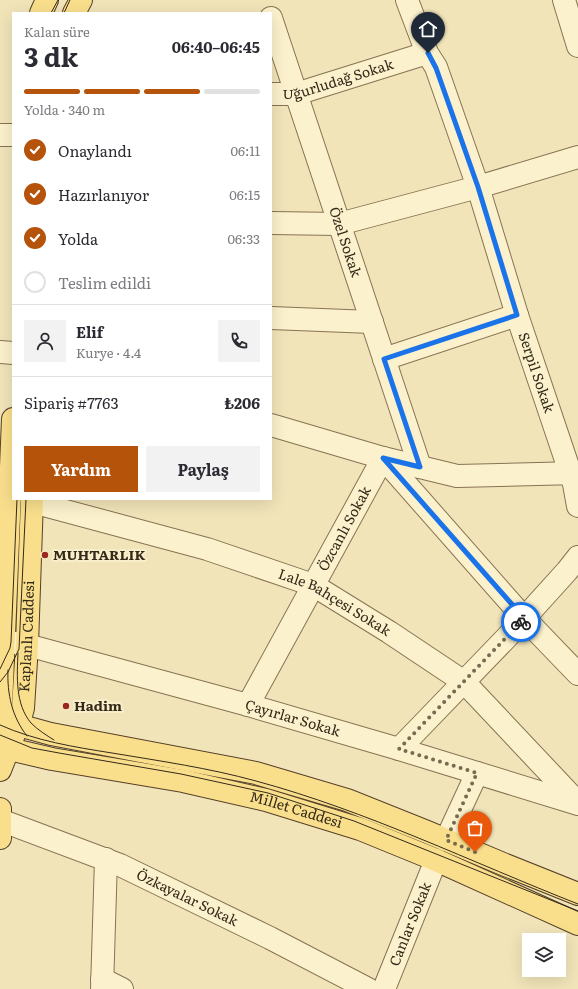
<!DOCTYPE html>
<html lang="tr">
<head>
<meta charset="utf-8">
<style>
	:root { --surface:#fff; --page:#f2f2f3; --text:#2b2b33; --muted:#7c7c81; --line:#e1e1e2; --accent:#b45309 }
	body { margin:0; font-family:Literata,serif; background:var(--page); color:var(--text); height:100vh; display:flex; flex-direction:column; font-size:15px; white-space:nowrap }
	* { box-sizing:border-box; margin:0 }
	p { font-size:13px; color:var(--muted) }
	.icon { flex:none; width:22px; height:22px; fill:none; stroke:currentColor; stroke-width:2; stroke-linecap:round; stroke-linejoin:round }
	.map { position:relative; flex:1; overflow:hidden }
	.details { position:absolute; left:12px; top:12px; width:260px; height:488px; display:flex; flex-direction:column; background:var(--surface); border-radius:0px; box-shadow:0 4px 16px #0002 }
	.details>* { flex:none }
	.fabs { position:absolute; left:522px; top:933px; display:grid; gap:8px }
	.fabs a { display:grid; place-items:center; width:44px; height:44px; border-radius:0px; background:var(--surface); box-shadow:0 4px 16px #0002; font-size:20px }
	.pin { position:absolute; display:grid; place-items:center; width:34px; height:34px; color:#fff; margin:-41px -17px; border-radius:50% 50% 50% 0; rotate:-45deg; box-shadow:0 0 4px #0007 }
	.pin .icon { rotate:45deg }
	.courier { position:absolute; display:grid; place-items:center; width:40px; height:40px; margin:-20px; border:3px solid #1a73e8; border-radius:50%; background:#fff; color:#222; box-shadow:0 1px 5px #0007 }
	.head em { font-style:normal; font-weight:700 }
	.head div { display:flex; flex-direction:column-reverse }
	.head { display:flex; align-items:center; justify-content:space-between; height:68px; padding:0 12px }
	h1 { font-size:26px; font-weight:700; line-height:30px }
	.bar { display:grid; grid-template-columns:repeat(4,1fr); gap:6px 4px; align-content:center; height:48px; padding:0 12px }
	.bar i { height:5px; border-radius:3px; background:var(--line) }
	.bar .active { background:var(--accent) }
	.bar p { grid-column:span 4 }
	.line { display:flex; align-items:center; gap:10px; padding:0 12px; border-top:1px solid var(--line) }
	.line div { flex:1 }
	.round { display:grid; place-items:center; flex:none; width:42px; height:42px; border-radius:0px; background:var(--page) }
	ol { padding:0 12px; list-style:none }
	li { display:flex; align-items:center; gap:12px; height:44px }
	li p { margin-inline-start:auto }
	li .icon { padding:4px; border-radius:50%; background:var(--accent); color:#fff; stroke-width:4 }
	li:last-child { color:var(--muted) }
	li i { width:22px; height:22px; border:2px solid var(--line); border-radius:50% }
	.primary-button { display:flex; gap:8px; margin-top:auto; padding:8px 12px }
	.primary-button a { flex:1; height:46px; border-radius:0px; background:var(--accent); color:#fff; font-size:16px; font-weight:700; line-height:46px; text-align:center }
	.primary-button a+a { background:var(--page); color:var(--text) }
	.map>svg:first-child { display:block }
	.lines { fill:none; stroke-linecap:round; stroke-linejoin:round }
	.minor-casing { stroke:#887353; stroke-width:24 }
	.major-casing { stroke:#554028; stroke-width:24 }
	.minor { stroke:#fbf1cc; stroke-width:22 }
	.major { stroke:#f9df8c; stroke-width:22 }
	.tram { stroke:#352919; stroke-width:1 }
	.done { stroke:#776a51; stroke-width:4; stroke-dasharray:0 7.2 }
	.route { stroke:#1a73e8; stroke-width:5 }
	.poi-dot { fill:#9b281f; stroke:#f8eec9; stroke-width:1.5 }
	.labels { text-anchor:middle; stroke-width:4; stroke-linejoin:round; paint-order:stroke }
	.street-label { font-size:14px; fill:#352919; stroke:#f8eec9 }
	.poi-label { font-size:14px; font-weight:bold; fill:#352919; stroke:#f8eec9; text-anchor:start }
</style>
</head>
<body>
<div class="map">
<svg width="578" height="989" viewBox="0 0 578 989">
	<rect width="100%" height="100%" fill="#f1e4b9"/>
	<g class="lines">
		<g class="minor-casing">
			<g id="minor">
				<path id="s1" d="M 407,0 L 427,53 L 436,67 L 478,187 L 517,315 L 574,484 L 578,506"/>
				<path d="M 564,0 L 578,46"/>
				<path id="s2" d="M 271,18 L 420,467"/>
				<path id="s3" d="M 271,94 L 296,94 L 427,53"/>
				<path d="M 0,135 L 13,135"/>
				<path d="M 271,223 L 339,224 L 478,187 L 578,157"/>
				<path d="M 271,318 L 372,322"/>
				<path d="M 0,352 L 13,353"/>
				<path d="M 384,359 L 517,315"/>
				<path d="M 271,425 L 383,458 L 457,476 L 578,473"/>
				<path d="M 383,458 L 524,618 L 578,674"/>
				<path id="s4" d="M 32,502 L 207,549 L 313,585 L 389,632 L 464,682 L 578,803"/>
				<path id="s5" d="M 4,641 L 27,645 L 248,705 L 399,749 L 578,804"/>
				<path id="s6" d="M 248,705 L 383,458"/>
				<path d="M 399,749 L 510,634 L 567,571 L 578,557"/>
				<path id="s7" d="M 0,820 L 120,865 L 270,938 L 368,989"/>
				<path d="M 446,840 L 477,773"/>
				<path d="M 102,979 L 122,989"/>
				<path d="M 102,989 L 106,859"/>
				<path id="s8" d="M 384,989 L 436,860"/>
			</g>
		</g>
		<g class="major-casing">
			<g id="major">
				<path d="M 41,13 L 47,0"/>
				<path d="M 74,13 L 81,0"/>
				<path d="M 0,717 L 18,725 L 51,734 L 256,773 L 347,800 L 427,832 L 503,864 L 578,894"/>
				<path d="M 0,731 L 13,419"/>
				<path id="s9" d="M 0,744 L 9,749 L 52,759 L 183,781 L 266,800 L 360,829 L 436,860 L 578,924"/>
				<path id="s10" d="M 0,770 L 20,719 L 23,708 L 27,645 L 32,499"/>
				<path d="M 0,809 L 0,838"/>
			</g>
		</g>
		<use href="#minor" class="minor"/>
		<use href="#major" class="major"/>
		<path class="tram" d="M 51,13 L 58,0
			M 64,13 L 70,0
			M 18,653 C 17,676 15,704 31,723 C 38,730 46,735 54,740
			M 0,669 L 10,648 L 11,642 L 17,499
			M 8,670 C 7,694 12,717 27,736
			M 0,682 L 8,672 L 19,649 L 26,499
			M 0,725 C 36,741 74,747 112,753 C 160,761 209,768 256,781 C 367,811 471,862 578,904
			M 0,735 L 32,748 L 59,753 L 181,774 L 268,793 L 354,821 L 578,911"/>
	</g>
	<g class="lines">
		<path class="done" d="M 475,852 L 446,840 L 477,773 L 399,749 L 521,622"/>
		<path class="route" d="M 428,53 L 436,68 L 478,187 L 517,315 L 384,359 L 420,467 L 383,458 L 524,618 L 521,622"/>
	</g>
	<g class="poi-dot">
		<circle cx="45" cy="555" r="4"/>
		<circle cx="66" cy="706" r="4"/>
	</g>
	<g class="labels">
		<g class="street-label">
			<text dy="5" stroke="none"><textPath href="#s3" startOffset="69">Uğurludağ Sokak</textPath></text>
			<text dy="5" stroke="none"><textPath href="#s2" startOffset="236">Özel Sokak</textPath></text>
			<text dy="5" stroke="none"><textPath href="#s1" startOffset="395">Serpil Sokak</textPath></text>
			<text dy="5" stroke="none"><textPath href="#s6" startOffset="201">Özcanlı Sokak</textPath></text>
			<text dy="5" stroke="none"><textPath href="#s4" startOffset="320">Lale Bahçesi Sokak</textPath></text>
			<text dy="5" stroke="none"><textPath href="#s10" startOffset="138">Kaplanlı Caddesi</textPath></text>
			<text dy="5" stroke="none"><textPath href="#s5" startOffset="299">Çayırlar Sokak</textPath></text>
			<text dy="5" stroke="none"><textPath href="#s9" startOffset="304">Millet Caddesi</textPath></text>
			<text dy="5" stroke="none"><textPath href="#s7" startOffset="203">Özkayalar Sokak</textPath></text>
			<text dy="5" stroke="none"><textPath href="#s8" startOffset="70">Canlar Sokak</textPath></text>
		</g>
		<g class="poi-label">
			<text x="53" y="560">MUHTARLIK</text>
			<text x="74" y="711">Hadim</text>
		</g>
	</g>
</svg>
<div class="fabs">
<a><svg class="icon" aria-label="layers" viewBox="0 0 24 24"><path d="M12 4l9 5-9 5-9-5zM3 14l9 5 9-5"/></svg></a>
</div>
<div class="pin" style="left:475px;top:852px;background:#ea580c"><svg class="icon" aria-label="bag" viewBox="0 0 24 24"><path d="M5 8h14l-1 12H6zM9 8a3 3 0 0 1 6 0"/></svg></div>
<div class="pin" style="left:428px;top:53px;background:#1f2937"><svg class="icon" aria-label="home" viewBox="0 0 24 24"><path d="M3 11l9-7 9 7M6 9v11h12V9"/></svg></div>
<div class="courier" style="left:521px;top:622px"><svg class="icon" aria-label="bike" viewBox="0 0 24 24"><circle cx="6" cy="16" r="4"/><circle cx="18" cy="16" r="4"/><path d="M6 16l4-8h5l3 8M10 8l3 8H6M13 5h3"/></svg></div>
<section class="details">
<div class="head"><div><h1>3 dk</h1><p>Kalan süre</p></div><em>06:40–06:45</em></div>
<div class="bar"><i class="active"></i><i class="active"></i><i class="active"></i><i></i><p>Yolda · 340 m</p></div>
<ol>
<li><svg class="icon" aria-label="check" viewBox="0 0 24 24"><path d="M5 12l5 5 9-10"/></svg>Onaylandı<p>06:11</p></li>
<li><svg class="icon" aria-label="check" viewBox="0 0 24 24"><path d="M5 12l5 5 9-10"/></svg>Hazırlanıyor<p>06:15</p></li>
<li><svg class="icon" aria-label="check" viewBox="0 0 24 24"><path d="M5 12l5 5 9-10"/></svg>Yolda<p>06:33</p></li>
<li><i></i>Teslim edildi</li>
</ol>
<div class="line" style="height:72px"><a class="round"><svg class="icon" aria-label="person" viewBox="0 0 24 24"><circle cx="12" cy="8" r="4"/><path d="M4 21q1-7 8-7t8 7"/></svg></a><div><b>Elif</b><p>Kurye · 4.4</p></div><a class="round"><svg class="icon" aria-label="phone" viewBox="0 0 24 24"><path d="M5 4h4l2 5-3 2q2 4 5 5l2-3 5 2v4C11 20 4 13 5 4z"/></svg></a></div>
<div class="line" style="height:52px"><div>Sipariş #7763</div><b>₺206</b></div>
<div class="primary-button"><a>Yardım</a><a>Paylaş</a></div>
</section>
</div>
</body>
</html>
